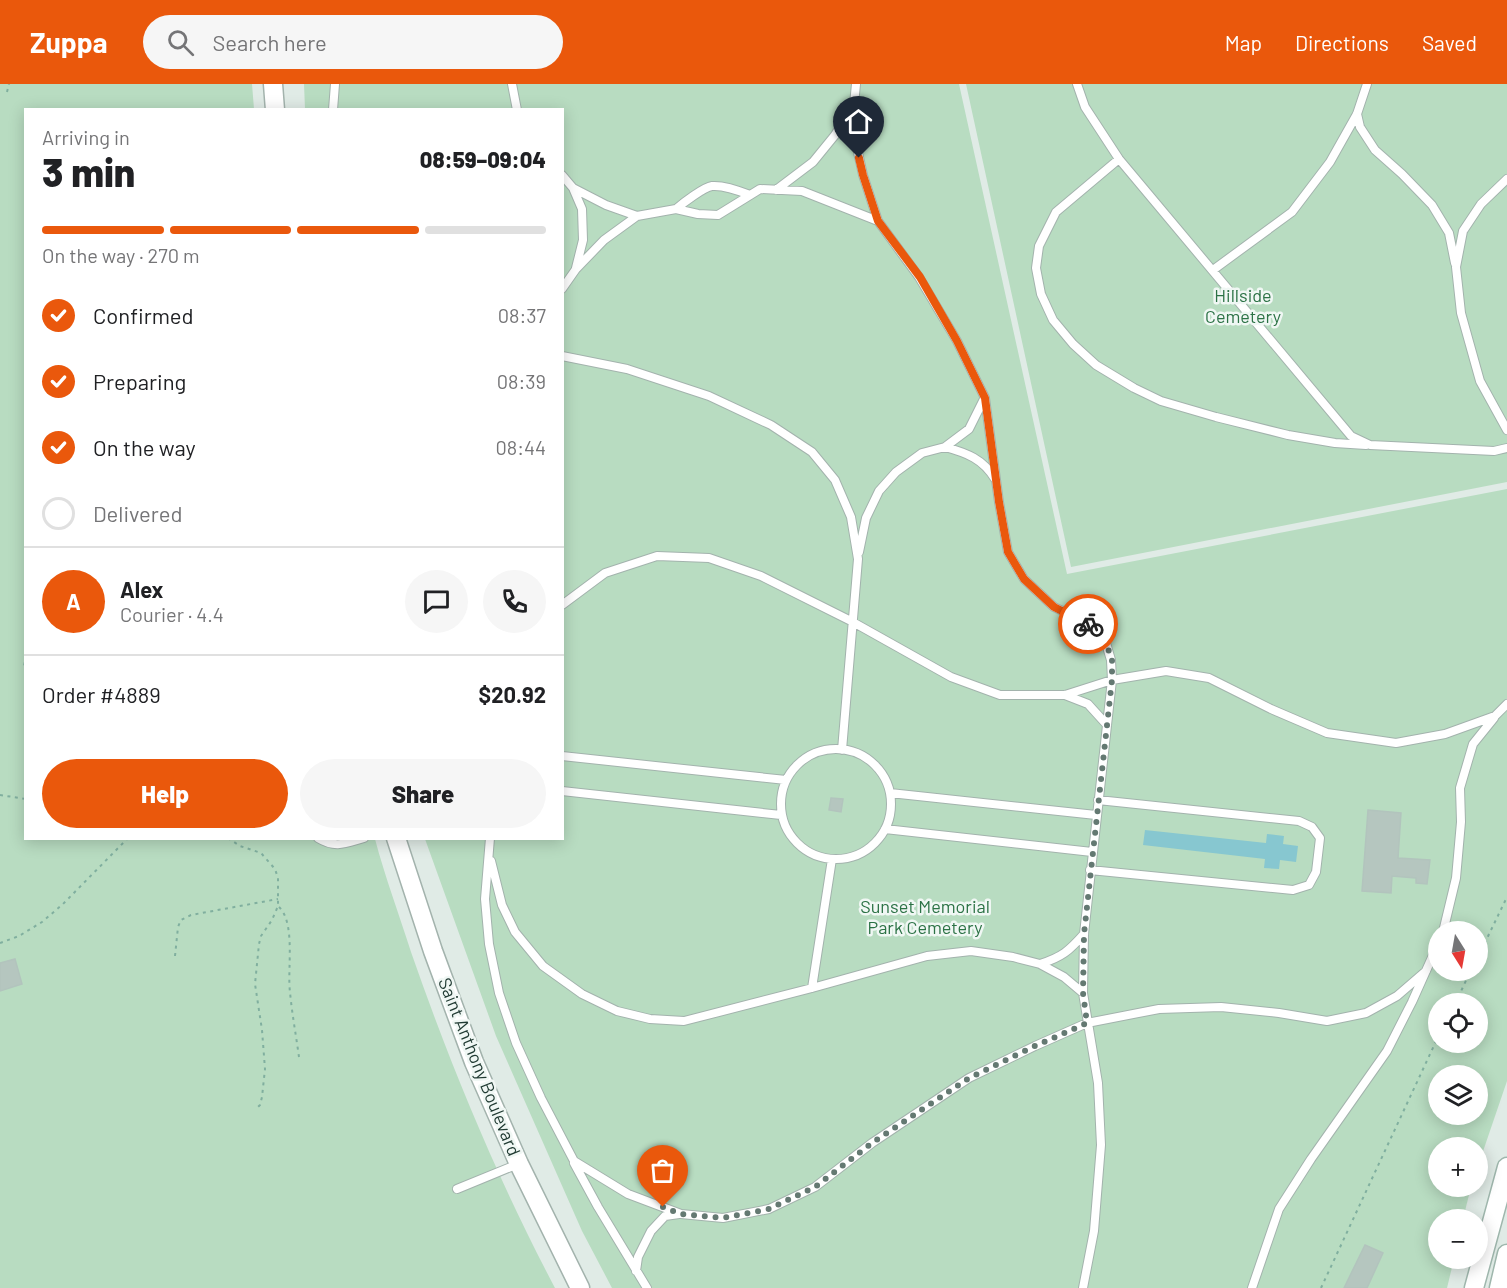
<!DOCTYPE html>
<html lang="en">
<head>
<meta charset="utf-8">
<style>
	:root { --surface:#fff; --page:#f6f6f6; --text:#202124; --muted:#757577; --line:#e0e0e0; --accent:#ea580c }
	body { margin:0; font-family:Barlow,sans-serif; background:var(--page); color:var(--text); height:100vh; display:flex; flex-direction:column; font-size:22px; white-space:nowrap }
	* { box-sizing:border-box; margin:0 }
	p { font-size:20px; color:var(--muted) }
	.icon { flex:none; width:33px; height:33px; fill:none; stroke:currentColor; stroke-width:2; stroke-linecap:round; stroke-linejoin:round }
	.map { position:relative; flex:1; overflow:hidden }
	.panel { position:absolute; left:24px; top:24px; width:540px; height:732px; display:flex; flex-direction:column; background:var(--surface); border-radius:0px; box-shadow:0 3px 15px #0003 }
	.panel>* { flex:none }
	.needle { width:39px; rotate:169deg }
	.controls { position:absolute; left:1428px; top:837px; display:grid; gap:12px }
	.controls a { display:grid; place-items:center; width:60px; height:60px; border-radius:50%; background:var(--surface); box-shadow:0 3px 15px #0003; font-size:30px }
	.pin { position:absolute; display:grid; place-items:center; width:51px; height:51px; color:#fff; margin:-62px -26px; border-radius:50% 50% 50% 0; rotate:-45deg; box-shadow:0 0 6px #0007 }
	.pin .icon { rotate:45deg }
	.courier { position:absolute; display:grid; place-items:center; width:60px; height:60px; margin:-30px; border:4px solid #ea580c; border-radius:50%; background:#fff; color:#222; box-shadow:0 2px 8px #0007 }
	.overview em { font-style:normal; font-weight:800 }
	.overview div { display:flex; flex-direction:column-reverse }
	.overview { display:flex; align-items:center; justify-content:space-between; height:102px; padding:0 18px }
	h1 { font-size:39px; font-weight:800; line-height:45px }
	.bar { display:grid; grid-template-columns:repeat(4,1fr); gap:9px 6px; align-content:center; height:72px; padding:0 18px }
	.bar i { height:8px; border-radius:4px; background:var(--line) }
	.bar .active { background:var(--accent) }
	.bar p { grid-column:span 4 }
	.line { display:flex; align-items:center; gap:15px; padding:0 18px; border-top:2px solid var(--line) }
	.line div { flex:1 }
	.round { display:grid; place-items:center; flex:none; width:63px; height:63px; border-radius:32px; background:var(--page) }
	ol { padding:0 18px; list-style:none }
	li { display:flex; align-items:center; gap:18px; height:66px }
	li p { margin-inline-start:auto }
	li .icon { padding:6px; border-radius:50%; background:var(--accent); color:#fff; stroke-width:4 }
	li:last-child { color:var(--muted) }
	li i { width:33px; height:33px; border:3px solid var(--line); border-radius:50% }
	.cta { display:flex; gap:12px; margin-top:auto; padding:12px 18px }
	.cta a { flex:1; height:69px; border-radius:36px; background:var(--accent); color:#fff; font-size:24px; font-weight:800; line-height:69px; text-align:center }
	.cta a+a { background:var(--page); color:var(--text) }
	header { display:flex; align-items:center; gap:36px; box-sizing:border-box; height:84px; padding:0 30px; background:var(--accent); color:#fff }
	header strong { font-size:28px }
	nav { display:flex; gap:33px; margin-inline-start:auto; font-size:21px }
	.search { width:420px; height:54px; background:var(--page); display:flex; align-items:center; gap:15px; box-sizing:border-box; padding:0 21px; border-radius:33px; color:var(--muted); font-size:22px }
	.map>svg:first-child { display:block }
	.green { fill:#b8dcc1; fill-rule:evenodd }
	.water { fill:#87c7d0 }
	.building { fill:#b5c6bf; stroke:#b2c4bd; stroke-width:1.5 }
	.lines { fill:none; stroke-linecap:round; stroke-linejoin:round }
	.service-casing { stroke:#a3b3ad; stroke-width:10 }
	.tertiary-casing { stroke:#a3b3ad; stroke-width:21 }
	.secondary-casing { stroke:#9fb7ad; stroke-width:21 }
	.path { stroke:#80af9f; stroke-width:2; stroke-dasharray:3 4.5; stroke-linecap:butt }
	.service { stroke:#fff; stroke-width:8 }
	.tertiary { stroke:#fff; stroke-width:18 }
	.secondary { stroke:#fff; stroke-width:18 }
	.done { stroke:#647972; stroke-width:6; stroke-dasharray:0 10.8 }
	.route { stroke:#ea580c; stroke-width:8 }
	.labels { text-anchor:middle; stroke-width:5; stroke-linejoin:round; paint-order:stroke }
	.park-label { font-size:18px; fill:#2b7245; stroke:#f0f7f4 }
	.street-label { font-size:18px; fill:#213b33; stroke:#f0f7f4 }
</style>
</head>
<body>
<header>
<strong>Zuppa</strong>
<div class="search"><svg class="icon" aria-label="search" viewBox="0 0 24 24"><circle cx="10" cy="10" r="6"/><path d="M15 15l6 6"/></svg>Search here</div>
<nav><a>Map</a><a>Directions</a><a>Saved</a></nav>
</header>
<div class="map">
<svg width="1507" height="1204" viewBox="0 0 1507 1204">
	<rect width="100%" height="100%" fill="#e0ebe6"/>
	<path class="green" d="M 0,0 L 252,0 L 254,25 L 26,26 L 26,754 L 375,755 C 385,793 399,830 411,868 C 451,983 498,1096 555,1204 L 0,1204 Z
		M 304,0 L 959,0 L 1067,490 L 1507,405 L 1507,997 L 1478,1082 L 1478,1064 L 1438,1064 L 1438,1102 L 1471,1103 L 1463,1135 L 1438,1136 L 1438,1174 L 1454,1175 L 1447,1204 L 612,1204 L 582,1147 L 496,952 L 425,755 L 562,754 L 562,26 L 305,25 ZM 1438,848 L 1478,848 L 1478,886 L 1438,886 ZM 1438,920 L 1478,920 L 1478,958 L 1438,958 ZM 1438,992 L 1478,992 L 1478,1030 L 1438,1030 Z
		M 966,0 L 1507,0 L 1507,398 L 1071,483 Z"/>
	<path class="water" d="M 1145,746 L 1266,759 L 1267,750 L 1284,752 L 1283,760 L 1298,762 L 1296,778 L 1280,776 L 1279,785 L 1264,784 L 1265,775 L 1143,761 Z"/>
	<path class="building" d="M 831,714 L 843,715 L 841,728 L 829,726 Z
		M 1368,726 L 1401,729 L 1398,774 L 1430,776 L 1427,800 L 1416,799 L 1416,794 L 1392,792 L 1391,809 L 1362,807 Z
		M 15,875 L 22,900 L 0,907 L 0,879 Z
		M 1365,1161 L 1383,1169 L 1367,1204 L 1344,1204 Z"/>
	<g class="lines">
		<g class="service-casing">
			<path id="service" d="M 512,0 L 517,26
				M 856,0 L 852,41 L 863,91 L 878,137 L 919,193 L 957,257 L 985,314 L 999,418 L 1008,468 L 1024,495 L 1054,523 L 1086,538 L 1105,556 L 1111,576 L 1112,596 L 1084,850 L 1083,909
				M 1077,0 L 1085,23 L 1119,75 L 1351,352 L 1370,361 L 1494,367 L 1507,364
				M 333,26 L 335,0
				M 1357,30 L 1360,43 L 1375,66 L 1402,90 L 1432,121 L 1449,149 L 1455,179
				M 1119,75 L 1056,128 L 1039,162 L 1036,184 L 1041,210 L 1053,236 L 1073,260 L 1096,281 L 1134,304 L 1161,317 L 1216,333 L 1288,351 L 1335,359 L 1366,361
				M 562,91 L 573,104 L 606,121 L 637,132
				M 1507,95 L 1481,120 L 1463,147 L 1456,183 L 1461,229 L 1480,297 L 1507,346
				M 573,104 L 582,125 L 583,156 L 576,184
				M 776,106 L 813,78 L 835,51 L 853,22
				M 676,125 C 683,119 704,103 712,102 C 724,101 740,107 750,111
				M 1213,186 L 1292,128 L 1330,78 L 1357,30 L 1367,0
				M 562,205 L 576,185 L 604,156 L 637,132 L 676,125 L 698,130 L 718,131 L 760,105 L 802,107 L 878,137
				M 562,272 L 627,285 L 709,312 L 771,341 L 812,368 L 835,396 L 851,433 L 858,475 L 842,666
				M 945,363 C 967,369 983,375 995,395
				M 859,468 L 866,434 L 879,407 L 896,388 L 922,369 L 945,363 L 969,345 L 984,315
				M 562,521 L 605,489 L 657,472 L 709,474 L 761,492 L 851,537 L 951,593 L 1000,611 L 1065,611 L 1112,596 L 1166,587 L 1209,594 L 1271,625 L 1327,649 L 1396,659 L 1445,650 L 1495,632 L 1507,620
				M 1065,611 L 1088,620 L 1107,641
				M781 720a55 55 0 1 1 110 0a55 55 0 1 1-110 0Z
				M 562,672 L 786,696
				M 562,707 L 781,731
				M 890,709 L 1096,731
				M 885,745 L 1092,768
				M 318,754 C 336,765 346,759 364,754
				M 490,754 L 485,815 L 489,860 L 499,909 L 516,959 L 541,1014 L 574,1077 L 628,1110 L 681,1130 L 723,1134 L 769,1125 L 815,1103 L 872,1059 L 969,994 L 1035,962 L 1087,939 L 1159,925 L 1221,923 L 1279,929 L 1327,937 L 1366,929 L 1397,912 L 1426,887
				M 491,777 L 502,821 L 515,848 L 543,882 L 582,910 L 617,927 L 650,935 L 684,937 L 812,904 L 927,872 L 971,867 L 1013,873 L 1040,880 L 1064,893 L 1083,909 L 1098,999 L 1101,1061 L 1094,1147 L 1083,1204
				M 1090,786 L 1293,806 L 1309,801 L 1316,788 L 1320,754 L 1312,743 L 1299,737 L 1098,716
				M 1443,848 L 1456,794 L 1461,738 L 1460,704 L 1473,660 L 1494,634
				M 1040,880 C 1062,873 1069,867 1084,850
				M 812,904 L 832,775
				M 574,1079 L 598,1123 L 647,1204
				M 457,1105 L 518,1080
				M 636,1187 L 638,1173 L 651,1147 L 665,1132 L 679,1130
				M 1252,1204 L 1279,1125 L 1311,1075 L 1387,967 L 1412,918 L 1438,860"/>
		</g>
		<g class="tertiary-casing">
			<path id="tertiary" d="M 273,0 L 275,26
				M 396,754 L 433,867 L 474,978 L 519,1080 L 580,1204"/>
		</g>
		<g class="secondary-casing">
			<path id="secondary" d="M 1474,1204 L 1507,1083
				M 1499,1204 L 1507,1170"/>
		</g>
		<path class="path" d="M 7,8 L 9,0
			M 26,571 L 24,583 L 26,589
			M 0,711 L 26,715
			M 228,754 L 240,762 L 261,769 L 275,785 L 278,794 L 278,822 L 272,836 L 261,852 L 259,860 L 255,900 L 262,946 L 265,985 L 262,1013 L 260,1021 L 255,1026
			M 279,823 C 296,839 287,887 290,908 C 292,930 296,951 299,973
			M 0,859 L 19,852 L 42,838 L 63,820 L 128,754
			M 175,872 L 178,843 L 181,836 L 191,831 L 278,815
			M 1478,873 L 1507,813
			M 1455,920 L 1471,886
			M 1321,1204 L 1438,953"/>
		<use href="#service" class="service"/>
		<use href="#tertiary" class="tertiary"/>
		<use href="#secondary" class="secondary"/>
	</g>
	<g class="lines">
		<path class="done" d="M 663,1123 L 681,1130 L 723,1134 L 769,1125 L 815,1103 L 872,1059 L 969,994 L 1035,962 L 1087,939 L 1083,909 L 1084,850 L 1112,596 L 1112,576 L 1105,556 L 1088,540"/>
		<path class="route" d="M 859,74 L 863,91 L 878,137 L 920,193 L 957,257 L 985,314 L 999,418 L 1008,468 L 1024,495 L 1054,523 L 1088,540"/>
	</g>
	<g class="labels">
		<g class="park-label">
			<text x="1243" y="218">Hillside<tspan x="1243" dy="21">Cemetery</tspan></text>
			<text x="925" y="829">Sunset Memorial<tspan x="925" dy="21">Park Cemetery</tspan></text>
		</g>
		<g class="street-label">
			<text transform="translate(479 983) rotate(68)" y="6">Saint Anthony Boulevard</text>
		</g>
	</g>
</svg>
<div class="controls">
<a><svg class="needle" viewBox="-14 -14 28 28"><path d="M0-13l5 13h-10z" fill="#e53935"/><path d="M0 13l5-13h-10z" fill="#757577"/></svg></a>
<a><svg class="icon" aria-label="locate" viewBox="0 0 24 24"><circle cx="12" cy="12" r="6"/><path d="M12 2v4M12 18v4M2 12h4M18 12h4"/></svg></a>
<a><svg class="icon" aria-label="layers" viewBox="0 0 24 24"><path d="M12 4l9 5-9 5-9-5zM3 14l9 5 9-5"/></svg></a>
<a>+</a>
<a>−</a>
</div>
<div class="pin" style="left:663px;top:1123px;background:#ea580c"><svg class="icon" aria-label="bag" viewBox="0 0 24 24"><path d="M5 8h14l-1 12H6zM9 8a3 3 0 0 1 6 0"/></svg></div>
<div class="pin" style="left:859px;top:74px;background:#1f2937"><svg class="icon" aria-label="home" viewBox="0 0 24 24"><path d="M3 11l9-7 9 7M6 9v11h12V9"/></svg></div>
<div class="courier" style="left:1088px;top:540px"><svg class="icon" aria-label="bike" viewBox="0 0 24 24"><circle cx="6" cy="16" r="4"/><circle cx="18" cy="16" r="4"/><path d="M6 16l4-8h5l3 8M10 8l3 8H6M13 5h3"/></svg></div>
<section class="panel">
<div class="overview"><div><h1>3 min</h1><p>Arriving in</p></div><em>08:59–09:04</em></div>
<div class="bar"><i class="active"></i><i class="active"></i><i class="active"></i><i></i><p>On the way · 270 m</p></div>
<ol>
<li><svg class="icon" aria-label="check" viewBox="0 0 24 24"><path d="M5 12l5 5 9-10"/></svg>Confirmed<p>08:37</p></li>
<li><svg class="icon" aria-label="check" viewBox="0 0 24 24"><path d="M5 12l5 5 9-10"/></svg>Preparing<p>08:39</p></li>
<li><svg class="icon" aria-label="check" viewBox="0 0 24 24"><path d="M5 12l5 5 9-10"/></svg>On the way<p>08:44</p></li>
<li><i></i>Delivered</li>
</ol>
<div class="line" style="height:108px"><b class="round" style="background:var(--accent);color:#fff">A</b><div><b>Alex</b><p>Courier · 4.4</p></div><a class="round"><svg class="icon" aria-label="chat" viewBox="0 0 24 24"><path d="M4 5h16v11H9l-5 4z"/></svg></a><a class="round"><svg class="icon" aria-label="phone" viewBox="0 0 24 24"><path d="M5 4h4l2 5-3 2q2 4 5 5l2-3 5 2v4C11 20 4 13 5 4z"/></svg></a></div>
<div class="line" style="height:78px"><div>Order #4889</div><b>$20.92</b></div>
<div class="cta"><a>Help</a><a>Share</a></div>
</section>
</div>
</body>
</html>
